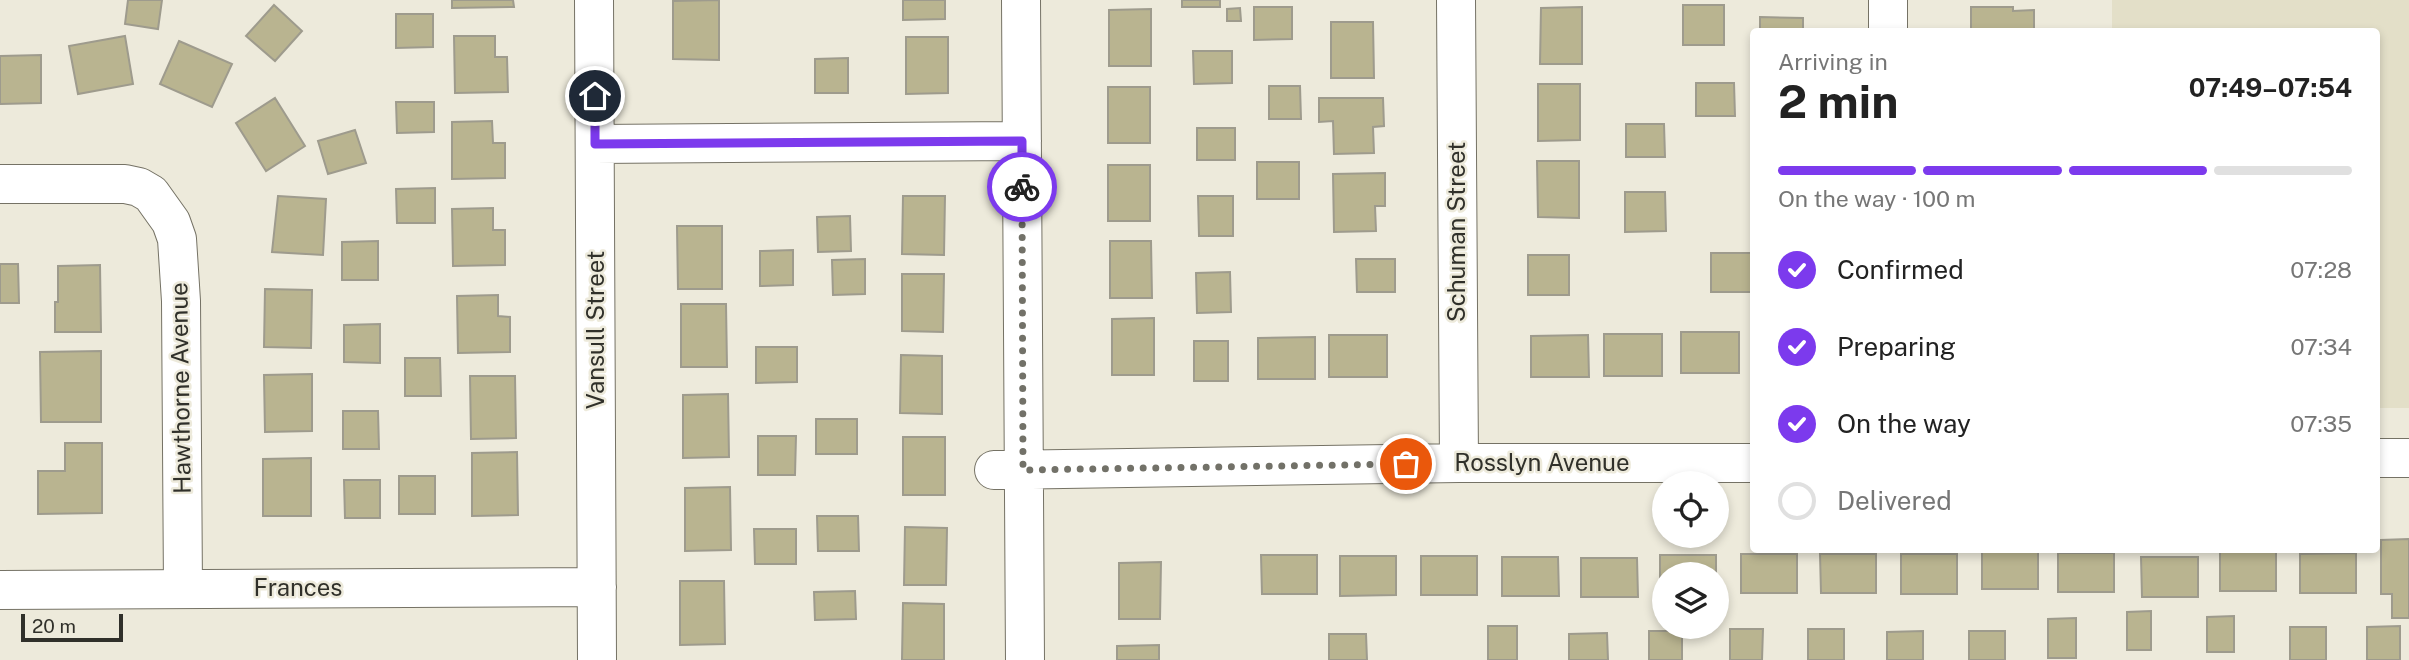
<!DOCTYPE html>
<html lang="en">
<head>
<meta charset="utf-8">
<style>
	:root { --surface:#fff; --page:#f2f2f2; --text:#222; --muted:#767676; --line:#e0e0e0; --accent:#7c3aed }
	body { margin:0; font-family:"Public Sans",sans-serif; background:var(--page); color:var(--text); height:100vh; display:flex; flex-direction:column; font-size:26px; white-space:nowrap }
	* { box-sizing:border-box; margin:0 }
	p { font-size:23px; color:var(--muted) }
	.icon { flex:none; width:38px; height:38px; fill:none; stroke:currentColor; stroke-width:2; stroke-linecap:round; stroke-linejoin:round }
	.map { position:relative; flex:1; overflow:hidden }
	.details { position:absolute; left:1750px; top:28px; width:630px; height:525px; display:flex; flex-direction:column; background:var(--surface); border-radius:7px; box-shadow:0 4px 10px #0003 }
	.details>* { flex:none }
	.fabs { position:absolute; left:1652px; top:471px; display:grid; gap:14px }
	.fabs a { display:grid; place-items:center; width:77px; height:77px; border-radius:50%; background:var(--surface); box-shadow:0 4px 10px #0003; font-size:35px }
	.scale { position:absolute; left:21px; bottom:18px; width:102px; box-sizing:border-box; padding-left:7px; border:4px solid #30302a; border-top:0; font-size:19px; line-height:24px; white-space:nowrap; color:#30302a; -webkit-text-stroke:5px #edeadb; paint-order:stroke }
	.pin { position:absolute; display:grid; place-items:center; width:60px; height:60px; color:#fff; margin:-30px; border:4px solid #fff; border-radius:50%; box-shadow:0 2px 7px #0007 }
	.courier { position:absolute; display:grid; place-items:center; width:70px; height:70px; margin:-35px; border:5px solid #7c3aed; border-radius:50%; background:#fff; color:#222; box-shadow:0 2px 9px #0007 }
	.head em { font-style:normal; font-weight:700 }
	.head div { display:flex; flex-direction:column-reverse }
	.head { display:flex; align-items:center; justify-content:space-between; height:119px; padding:0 28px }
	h1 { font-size:46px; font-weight:700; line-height:52px }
	.bar { display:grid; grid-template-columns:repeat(4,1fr); gap:10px 7px; align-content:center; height:84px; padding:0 28px }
	.bar i { height:9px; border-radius:5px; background:var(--line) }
	.bar .selected { background:var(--accent) }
	.bar p { grid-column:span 4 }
	ol { padding:0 28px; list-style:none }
	li { display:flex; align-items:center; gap:21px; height:77px }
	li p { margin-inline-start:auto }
	li .icon { padding:7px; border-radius:50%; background:var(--accent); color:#fff; stroke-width:4 }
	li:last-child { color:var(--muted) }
	li i { width:38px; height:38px; border:4px solid var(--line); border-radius:50% }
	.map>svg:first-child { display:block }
	.built { fill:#e3dfc8 }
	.building { fill:#b9b490; stroke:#9e9b8d; stroke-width:2 }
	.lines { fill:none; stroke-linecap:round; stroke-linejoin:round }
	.minor-casing { stroke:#757265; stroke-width:40 }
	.minor { stroke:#fff; stroke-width:38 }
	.done { stroke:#727168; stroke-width:7; stroke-dasharray:0 12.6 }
	.route { stroke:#7c3aed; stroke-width:9 }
	.labels { text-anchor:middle; stroke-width:5; stroke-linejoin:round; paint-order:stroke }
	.street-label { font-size:24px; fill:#30302a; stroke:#edeadb }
</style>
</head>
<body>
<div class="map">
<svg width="2409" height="660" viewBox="0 0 2409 660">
	<rect width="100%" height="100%" fill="#edeadb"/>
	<path class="built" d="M 2112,0 L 2409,0 L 2409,408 L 2377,408 L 2376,32 L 2112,31 Z"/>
	<path class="building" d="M 128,0 L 162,0 L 158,29 L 125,24 Z
		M 452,0 L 513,0 L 514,7 L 452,8 Z
		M 719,0 L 719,60 L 673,59 L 673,1 Z
		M 903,0 L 945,0 L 945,19 L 903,20 Z
		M 1182,0 L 1220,0 L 1220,7 L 1182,7 Z
		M 274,5 L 302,31 L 275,61 L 246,36 Z
		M 1683,5 L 1724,5 L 1724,45 L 1683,45 Z
		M 1254,7 L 1292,7 L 1292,39 L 1254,40 Z
		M 1582,7 L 1582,64 L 1540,64 L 1541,8 Z
		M 1971,7 L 2013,7 L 2013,11 L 2034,10 L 2034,32 L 1971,32 Z
		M 1240,8 L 1241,21 L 1227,21 L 1227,9 Z
		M 1151,9 L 1151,66 L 1109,66 L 1109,10 Z
		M 396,14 L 433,14 L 433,47 L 396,48 Z
		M 1760,17 L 1803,18 L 1803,32 L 1760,32 Z
		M 1331,22 L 1373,22 L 1374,78 L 1331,78 Z
		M 125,36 L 133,84 L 78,94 L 69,46 Z
		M 454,36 L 495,36 L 495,57 L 507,57 L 508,92 L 455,93 Z
		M 906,37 L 948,37 L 948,93 L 906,94 Z
		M 179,41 L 232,64 L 212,107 L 160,84 Z
		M 1193,51 L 1232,51 L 1232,83 L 1194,84 Z
		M 41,55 L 41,103 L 0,104 L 0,56 Z
		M 848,58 L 848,93 L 815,93 L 815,59 Z
		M 1696,83 L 1734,83 L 1735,116 L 1696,116 Z
		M 1538,84 L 1580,84 L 1580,140 L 1538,141 Z
		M 1269,86 L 1300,86 L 1301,119 L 1269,119 Z
		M 1108,87 L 1150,87 L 1150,143 L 1108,143 Z
		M 275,98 L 305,146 L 266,171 L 236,123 Z
		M 1319,98 L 1383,98 L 1384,126 L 1373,127 L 1374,153 L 1334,154 L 1333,121 L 1319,122 Z
		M 396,102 L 434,102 L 434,132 L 397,133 Z
		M 492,121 L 493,143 L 505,143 L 505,178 L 452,179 L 452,122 Z
		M 1626,124 L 1664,124 L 1665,157 L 1626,157 Z
		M 1197,128 L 1235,128 L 1235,160 L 1197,160 Z
		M 355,130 L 366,163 L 328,174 L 318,141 Z
		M 1537,161 L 1579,161 L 1579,218 L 1538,217 Z
		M 1257,162 L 1299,162 L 1299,199 L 1257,199 Z
		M 1108,165 L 1150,165 L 1150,221 L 1108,221 Z
		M 1385,173 L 1385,206 L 1375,206 L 1376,231 L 1334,232 L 1333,174 Z
		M 435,188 L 435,223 L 397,223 L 396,189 Z
		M 1625,192 L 1665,192 L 1666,231 L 1625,232 Z
		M 278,196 L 326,199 L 323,255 L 272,252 Z
		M 903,196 L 945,196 L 944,255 L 902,254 Z
		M 1198,196 L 1233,196 L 1233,236 L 1199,236 Z
		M 493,208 L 493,230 L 505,230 L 505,265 L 453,266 L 452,209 Z
		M 850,216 L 851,251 L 818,252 L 817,217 Z
		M 677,226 L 722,226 L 722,289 L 678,289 Z
		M 378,241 L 378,280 L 342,280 L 342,242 Z
		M 1110,241 L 1151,241 L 1152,298 L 1110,298 Z
		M 793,250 L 793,285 L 760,286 L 760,251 Z
		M 1711,253 L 1752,253 L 1752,292 L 1711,292 Z
		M 1528,255 L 1569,255 L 1569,295 L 1528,295 Z
		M 865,259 L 865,294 L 833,295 L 832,260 Z
		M 1356,259 L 1395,259 L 1395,292 L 1357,292 Z
		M 0,264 L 18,264 L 19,303 L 0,303 Z
		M 100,265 L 101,332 L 55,332 L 55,302 L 58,302 L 58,266 Z
		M 1230,272 L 1231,312 L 1197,313 L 1196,273 Z
		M 902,274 L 944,274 L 943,332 L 902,331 Z
		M 265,289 L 312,290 L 311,348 L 264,347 Z
		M 498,295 L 498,316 L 510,317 L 510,352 L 458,353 L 457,296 Z
		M 681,304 L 726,304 L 727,367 L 681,367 Z
		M 1154,318 L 1154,375 L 1112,375 L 1112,319 Z
		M 380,324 L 380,363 L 344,362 L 344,325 Z
		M 1681,332 L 1739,332 L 1739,373 L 1681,373 Z
		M 1604,334 L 1662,334 L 1662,376 L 1604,376 Z
		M 1329,335 L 1387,335 L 1387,377 L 1329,377 Z
		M 1588,335 L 1589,377 L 1531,377 L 1531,336 Z
		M 1315,337 L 1315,379 L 1258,379 L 1258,338 Z
		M 1194,341 L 1228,341 L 1228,381 L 1194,381 Z
		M 756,347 L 797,347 L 797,382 L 756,383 Z
		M 101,351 L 101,422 L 41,422 L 40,352 Z
		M 901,355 L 942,356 L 942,414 L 900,413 Z
		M 405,358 L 440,358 L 441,396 L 405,396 Z
		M 312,374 L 312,431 L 265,432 L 264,375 Z
		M 470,376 L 515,376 L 516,438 L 471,439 Z
		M 728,394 L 729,457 L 683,458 L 683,395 Z
		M 343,411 L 378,411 L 379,449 L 343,449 Z
		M 816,419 L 857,419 L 857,454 L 816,454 Z
		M 758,436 L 796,436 L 795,475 L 758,475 Z
		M 903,437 L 945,437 L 945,495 L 903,495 Z
		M 65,443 L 102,443 L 102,513 L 38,514 L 38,471 L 65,471 Z
		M 517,452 L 518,515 L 472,516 L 472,453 Z
		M 311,458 L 311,516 L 263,516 L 263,459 Z
		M 399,476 L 435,476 L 435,514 L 399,514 Z
		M 344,480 L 380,480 L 380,518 L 345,518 Z
		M 730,487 L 731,550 L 685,551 L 685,488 Z
		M 817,516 L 858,516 L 859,551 L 818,551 Z
		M 905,527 L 947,528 L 946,585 L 904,585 Z
		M 754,529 L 796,529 L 796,564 L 755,564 Z
		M 2409,539 L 2409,618 L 2392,618 L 2392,594 L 2381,594 L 2381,540 Z
		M 1982,550 L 2038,550 L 2038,589 L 1982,589 Z
		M 2220,552 L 2276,552 L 2276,591 L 2220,591 Z
		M 2058,553 L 2114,553 L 2114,592 L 2058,592 Z
		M 2356,553 L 2356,593 L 2300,593 L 2300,554 Z
		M 1741,554 L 1797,554 L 1797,593 L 1741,593 Z
		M 1820,554 L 1876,554 L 1876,593 L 1821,593 Z
		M 1901,554 L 1957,554 L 1957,594 L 1901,594 Z
		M 1261,555 L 1317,555 L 1317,594 L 1262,594 Z
		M 1660,555 L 1716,555 L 1716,574 L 1664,574 L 1664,594 L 1660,594 Z
		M 1340,556 L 1396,556 L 1396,595 L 1340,596 Z
		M 1421,556 L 1477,556 L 1477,595 L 1421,595 Z
		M 1502,557 L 1558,557 L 1559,596 L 1502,596 Z
		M 2141,557 L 2198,557 L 2198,597 L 2142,597 Z
		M 1581,558 L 1637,558 L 1638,597 L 1581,597 Z
		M 1161,562 L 1160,619 L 1119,619 L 1119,563 Z
		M 680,581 L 724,581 L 725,644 L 680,645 Z
		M 855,591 L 856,619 L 815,620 L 814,592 Z
		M 903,603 L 944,604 L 944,660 L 902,660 Z
		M 2151,611 L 2151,650 L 2127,650 L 2127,612 Z
		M 2234,616 L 2234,652 L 2207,652 L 2207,617 Z
		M 2076,618 L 2076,658 L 2048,658 L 2048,619 Z
		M 1488,626 L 1517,626 L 1517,660 L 1488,660 Z
		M 2400,626 L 2400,660 L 2367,660 L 2367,627 Z
		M 2290,627 L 2326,627 L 2326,660 L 2290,660 Z
		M 1730,629 L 1763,629 L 1762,660 L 1730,660 Z
		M 1808,629 L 1844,629 L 1844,660 L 1808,660 Z
		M 1649,631 L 1682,631 L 1682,660 L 1649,660 Z
		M 1923,631 L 1923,660 L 1887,660 L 1887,632 Z
		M 1969,631 L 2005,631 L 2005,660 L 1969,660 Z
		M 1607,633 L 1608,660 L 1569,660 L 1569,634 Z
		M 1329,634 L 1366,634 L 1367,660 L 1329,660 Z
		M 1159,645 L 1159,660 L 1117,660 L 1117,646 Z"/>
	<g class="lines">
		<g class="minor-casing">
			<path id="minor" d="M 594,0 L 597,660
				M 1021,0 L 1025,660
				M 1456,0 L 1459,463
				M 1888,0 L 1888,32
				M 595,144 L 1022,141
				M 0,184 L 125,184 L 139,187 L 151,194 L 171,222 L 177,239 L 181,301 L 183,589
				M 2376,458 L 2409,458
				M 994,470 L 1459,463 L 1754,463
				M 0,590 L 597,587"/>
		</g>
		<use href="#minor" class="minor"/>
	</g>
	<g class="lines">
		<path class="done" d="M 1022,187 L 1023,470 L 1406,464"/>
		<path class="route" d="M 595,96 L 595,144 L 1022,141 L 1022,187"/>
	</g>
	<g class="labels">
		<g class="street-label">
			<text transform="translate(1457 232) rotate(-90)" y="8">Schuman Street</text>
			<text transform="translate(596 330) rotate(-90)" y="8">Vansull Street</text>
			<text transform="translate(181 388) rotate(-91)" y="8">Hawthorne Avenue</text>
			<text x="1542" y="471">Rosslyn Avenue</text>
			<text x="298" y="596">Frances</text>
		</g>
	</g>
</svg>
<div class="fabs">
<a><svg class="icon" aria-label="locate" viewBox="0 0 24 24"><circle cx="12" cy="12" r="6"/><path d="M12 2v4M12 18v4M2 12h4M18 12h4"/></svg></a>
<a><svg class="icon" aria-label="layers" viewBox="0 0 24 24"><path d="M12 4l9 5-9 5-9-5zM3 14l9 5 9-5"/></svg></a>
</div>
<div class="scale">20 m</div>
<div class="pin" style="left:1406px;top:464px;background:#ea580c"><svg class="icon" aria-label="bag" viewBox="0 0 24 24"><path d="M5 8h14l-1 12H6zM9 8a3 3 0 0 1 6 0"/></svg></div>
<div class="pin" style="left:595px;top:96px;background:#1f2937"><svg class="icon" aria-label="home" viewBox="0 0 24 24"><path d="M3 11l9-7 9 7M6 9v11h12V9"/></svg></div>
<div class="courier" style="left:1022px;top:187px"><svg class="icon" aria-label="bike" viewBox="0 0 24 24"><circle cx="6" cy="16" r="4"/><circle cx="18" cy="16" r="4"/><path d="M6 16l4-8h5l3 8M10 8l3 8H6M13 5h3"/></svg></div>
<section class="details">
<div class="head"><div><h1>2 min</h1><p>Arriving in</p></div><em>07:49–07:54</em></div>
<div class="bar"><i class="selected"></i><i class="selected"></i><i class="selected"></i><i></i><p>On the way · 100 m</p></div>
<ol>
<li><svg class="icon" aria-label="check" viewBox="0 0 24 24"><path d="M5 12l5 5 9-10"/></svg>Confirmed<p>07:28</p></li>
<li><svg class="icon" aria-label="check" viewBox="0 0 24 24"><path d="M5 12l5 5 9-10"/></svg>Preparing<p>07:34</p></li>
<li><svg class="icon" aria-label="check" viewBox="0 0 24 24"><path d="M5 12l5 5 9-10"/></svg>On the way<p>07:35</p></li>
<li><i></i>Delivered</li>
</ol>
</section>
</div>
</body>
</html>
